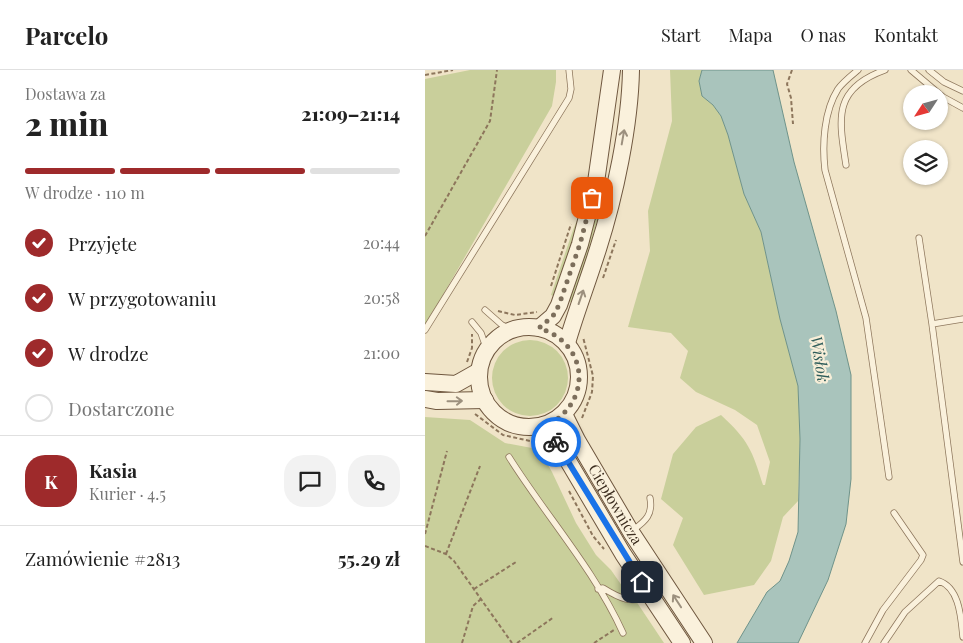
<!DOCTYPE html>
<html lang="pl">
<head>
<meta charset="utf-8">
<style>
	:root { --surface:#fff; --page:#f2f2f2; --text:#222; --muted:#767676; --line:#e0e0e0; --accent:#9e2a2b }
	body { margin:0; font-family:"Playfair Display",serif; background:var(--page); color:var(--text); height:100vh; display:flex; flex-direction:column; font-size:19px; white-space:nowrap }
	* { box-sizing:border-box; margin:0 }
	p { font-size:16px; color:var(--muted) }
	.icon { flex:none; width:28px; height:28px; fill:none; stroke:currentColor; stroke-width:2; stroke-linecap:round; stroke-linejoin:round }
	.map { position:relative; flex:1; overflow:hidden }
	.drawer { display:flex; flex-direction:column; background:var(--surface); width:425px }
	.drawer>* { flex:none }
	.needle { width:32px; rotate:234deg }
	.tools { position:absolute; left:478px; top:15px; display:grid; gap:10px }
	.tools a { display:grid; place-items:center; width:45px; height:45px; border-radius:50%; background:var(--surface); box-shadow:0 1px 4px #0004; font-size:25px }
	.pin { position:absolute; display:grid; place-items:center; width:42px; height:42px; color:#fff; margin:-21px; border-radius:10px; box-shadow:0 2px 8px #0006 }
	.courier { position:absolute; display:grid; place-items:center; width:50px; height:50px; margin:-25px; border:4px solid #1a73e8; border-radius:50%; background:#fff; color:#222; box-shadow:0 1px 6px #0007 }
	.summary em { font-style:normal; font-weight:800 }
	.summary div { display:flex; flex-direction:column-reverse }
	.summary { display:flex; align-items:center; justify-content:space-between; height:85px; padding:0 25px }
	h1 { font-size:32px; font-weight:800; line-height:38px }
	.bar { display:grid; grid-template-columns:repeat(4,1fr); gap:8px 5px; align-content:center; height:60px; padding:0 25px }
	.bar i { height:6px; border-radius:4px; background:var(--line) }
	.bar .on { background:var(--accent) }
	.bar p { grid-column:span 4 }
	.line { display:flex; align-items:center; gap:12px; padding:0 25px; border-top:1px solid var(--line) }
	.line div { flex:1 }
	.round { display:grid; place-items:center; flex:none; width:52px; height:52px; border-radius:20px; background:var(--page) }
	ol { padding:0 25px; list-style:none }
	li { display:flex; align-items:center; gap:15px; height:55px }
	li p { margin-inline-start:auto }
	li .icon { padding:5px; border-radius:50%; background:var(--accent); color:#fff; stroke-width:4 }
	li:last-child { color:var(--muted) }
	li i { width:28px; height:28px; border:2px solid var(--line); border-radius:50% }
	header { display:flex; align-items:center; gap:30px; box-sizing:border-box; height:70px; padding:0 25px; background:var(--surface); border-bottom:1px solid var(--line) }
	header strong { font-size:24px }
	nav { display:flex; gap:28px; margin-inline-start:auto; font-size:18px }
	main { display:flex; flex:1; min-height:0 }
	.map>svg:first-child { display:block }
	.green { fill:#c9cf9b }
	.water { fill:#a9c4bc; stroke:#6f938a }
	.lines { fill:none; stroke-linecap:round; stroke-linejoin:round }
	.service-casing { stroke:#8d765c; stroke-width:7 }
	.secondary-casing { stroke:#6f573f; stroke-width:18 }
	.path { stroke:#8d765c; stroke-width:2; stroke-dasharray:4 2.5; stroke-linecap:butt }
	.service { stroke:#faf1dc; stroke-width:5.5 }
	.secondary { stroke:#faf1dc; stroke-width:16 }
	.oneway { stroke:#9c907e }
	.done { stroke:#7c6e5b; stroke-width:5; stroke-dasharray:0 9 }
	.route { stroke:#1a73e8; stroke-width:6 }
	.labels { text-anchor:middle; stroke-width:4.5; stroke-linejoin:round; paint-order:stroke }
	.street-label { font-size:15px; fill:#3d2e20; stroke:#f7eed8 }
	.water-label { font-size:16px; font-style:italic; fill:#2f5d5a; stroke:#f7eed8 }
</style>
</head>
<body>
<header>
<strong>Parcelo</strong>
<nav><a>Start</a><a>Mapa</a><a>O nas</a><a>Kontakt</a></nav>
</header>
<main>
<section class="drawer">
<div class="summary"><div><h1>2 min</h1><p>Dostawa za</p></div><em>21:09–21:14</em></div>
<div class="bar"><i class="on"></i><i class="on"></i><i class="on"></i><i></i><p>W drodze · 110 m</p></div>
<ol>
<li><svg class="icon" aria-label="check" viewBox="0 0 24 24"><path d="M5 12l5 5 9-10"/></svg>Przyjęte<p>20:44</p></li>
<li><svg class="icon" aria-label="check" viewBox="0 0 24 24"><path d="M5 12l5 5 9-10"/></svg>W przygotowaniu<p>20:58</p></li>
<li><svg class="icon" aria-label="check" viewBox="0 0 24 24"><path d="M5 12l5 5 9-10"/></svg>W drodze<p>21:00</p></li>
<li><i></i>Dostarczone</li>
</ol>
<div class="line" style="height:90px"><b class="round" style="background:var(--accent);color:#fff">K</b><div><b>Kasia</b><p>Kurier · 4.5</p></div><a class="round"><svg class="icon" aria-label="chat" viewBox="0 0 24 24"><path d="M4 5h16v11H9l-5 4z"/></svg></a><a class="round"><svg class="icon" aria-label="phone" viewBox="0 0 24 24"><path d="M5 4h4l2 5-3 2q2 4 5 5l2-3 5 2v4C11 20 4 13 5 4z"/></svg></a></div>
<div class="line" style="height:65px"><div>Zamówienie #2813</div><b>55.29 zł</b></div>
</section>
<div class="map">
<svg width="538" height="573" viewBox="0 0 538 573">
	<rect width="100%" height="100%" fill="#f0e4c8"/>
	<path class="green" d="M 45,0 L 131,0 L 131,12 L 127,36 L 0,256 L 0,9 Z
		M 245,0 L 277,0 L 274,11 L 277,26 L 288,35 L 296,46 L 303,65 L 319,124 L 336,162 L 355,249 L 373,316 L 375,369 L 373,431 L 358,447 L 346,491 L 329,515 L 279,525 L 248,475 L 258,448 L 236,429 L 248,384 L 271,357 L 296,345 C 324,371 327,380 338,415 L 340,415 L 345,392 L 332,355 L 310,340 L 271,322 L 255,308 L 263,281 L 246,263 L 203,257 L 225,181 L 223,141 L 247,51 Z
		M 175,115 L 182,117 L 148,233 L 142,231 Z
		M 160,131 L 131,227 L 126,225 L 148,160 Z
		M67 308a38 38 0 1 1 76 0a38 38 0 1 1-76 0Z
		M 0,347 L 45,350 L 80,373 L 107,378 L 117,384 L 127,402 L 151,453 L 171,485 L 186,500 L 202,523 L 209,528 L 239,573 L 0,573 Z"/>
	<path class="water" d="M 277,0 L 348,0 L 369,92 L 411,241 L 426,305 L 426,409 L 421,454 L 403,510 L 373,573 L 312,573 L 342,522 L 355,511 L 364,491 L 373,462 L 375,369 L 373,316 L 355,249 L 336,162 L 319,124 L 303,65 L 296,46 L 288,35 L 277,26 L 274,11 Z"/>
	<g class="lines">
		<g class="service-casing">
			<path id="service" d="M 433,0 C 427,5 418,12 413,19 C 399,41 397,74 400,100 L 441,248 L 464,407
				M 486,0 L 518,27 L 538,38
				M 504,0 L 519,12 L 538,21
				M 421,95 C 414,49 407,19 460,0
				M 494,168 L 507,254 L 538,492
				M 60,240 L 77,255 L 87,260
				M 47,252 L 56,263 L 62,280
				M 507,254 L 538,249
				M 0,260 L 144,28 L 146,19 L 144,0
				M 84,387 C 121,446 169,499 198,563
				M 208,460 C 221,451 228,444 225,428
				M 173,519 L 178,518 C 194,528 206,534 224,526
				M 440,573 L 458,540 L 496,490 L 498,485 L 469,443
				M 459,573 L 480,542 L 514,511 C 535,518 536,549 538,567"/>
		</g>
		<g class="secondary-casing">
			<g id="secondary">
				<circle cx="104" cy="307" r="50"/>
				<path d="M 114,258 L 128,246 L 134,235 L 155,174 L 171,112 L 187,0"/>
				<path d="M 142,273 C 151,242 163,211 173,179 C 190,126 205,55 206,0"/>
				<path d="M 0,312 L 31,314 L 54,301"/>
				<path d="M 0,329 L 12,331 L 60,330"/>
				<path id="s1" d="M 139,344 L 152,370 L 206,462 L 279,573"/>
				<path d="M 119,357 L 136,379 L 198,484 L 257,573"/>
			</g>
		</g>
		<path class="path" d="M 367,0 L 362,14 L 366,28 L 368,54
			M 0,5 L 28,0
			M 0,166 L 65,51 L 72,0
			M 178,208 L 191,170
			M 126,216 L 146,154
			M 73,241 L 90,245 L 112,242
			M 42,292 L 47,278 L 47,264
			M 50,344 L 78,365 L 114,373
			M 157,348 L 167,322 L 168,306 L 158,267
			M 144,421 L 168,466 L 179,479
			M 0,464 L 22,381
			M 0,476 L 21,484 L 29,491 L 87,573
			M 21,484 L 55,396
			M 49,519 L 91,492
			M 37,573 L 48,536 L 56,529
			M 92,573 L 129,547
			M 169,573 L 189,560"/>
		<use href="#service" class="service"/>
		<use href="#secondary" class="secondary"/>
	</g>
	<defs><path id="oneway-shaft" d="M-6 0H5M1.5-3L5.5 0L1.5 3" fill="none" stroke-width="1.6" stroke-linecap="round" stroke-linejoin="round" transform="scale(1.25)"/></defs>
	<g class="oneway">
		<use href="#oneway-shaft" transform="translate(198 67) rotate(-80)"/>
		<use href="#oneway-shaft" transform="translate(156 227) rotate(-71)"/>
		<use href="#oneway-shaft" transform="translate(30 331) rotate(-1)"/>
		<use href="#oneway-shaft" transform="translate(252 531) rotate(-123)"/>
	</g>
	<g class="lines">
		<path class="done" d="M 131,372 L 119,357 C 168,334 165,274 114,258 L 128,246 L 134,235 L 155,174 L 167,128"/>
		<path class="route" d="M 131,372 L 217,512"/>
	</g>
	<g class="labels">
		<g class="street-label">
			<text dy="5" stroke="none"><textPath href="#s1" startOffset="104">Ciepłownicza</textPath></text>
		</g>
		<g class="water-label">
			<text transform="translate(395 289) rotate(81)" y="6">Wisłok</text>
		</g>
	</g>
</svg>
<div class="tools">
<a><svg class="needle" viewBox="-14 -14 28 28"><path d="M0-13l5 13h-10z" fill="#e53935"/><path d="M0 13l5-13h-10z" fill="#767676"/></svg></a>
<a><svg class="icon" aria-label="layers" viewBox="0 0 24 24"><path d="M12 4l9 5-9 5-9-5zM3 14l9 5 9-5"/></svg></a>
</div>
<div class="pin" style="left:167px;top:128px;background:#ea580c"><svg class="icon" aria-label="bag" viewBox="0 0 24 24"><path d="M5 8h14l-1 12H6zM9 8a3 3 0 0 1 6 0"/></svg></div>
<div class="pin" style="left:217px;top:512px;background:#1f2937"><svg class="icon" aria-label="home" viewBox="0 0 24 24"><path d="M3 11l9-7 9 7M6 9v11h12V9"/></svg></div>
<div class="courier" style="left:131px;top:372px"><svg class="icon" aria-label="bike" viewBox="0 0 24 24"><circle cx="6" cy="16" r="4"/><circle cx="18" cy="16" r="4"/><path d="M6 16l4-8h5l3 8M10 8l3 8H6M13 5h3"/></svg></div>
</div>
</main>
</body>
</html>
